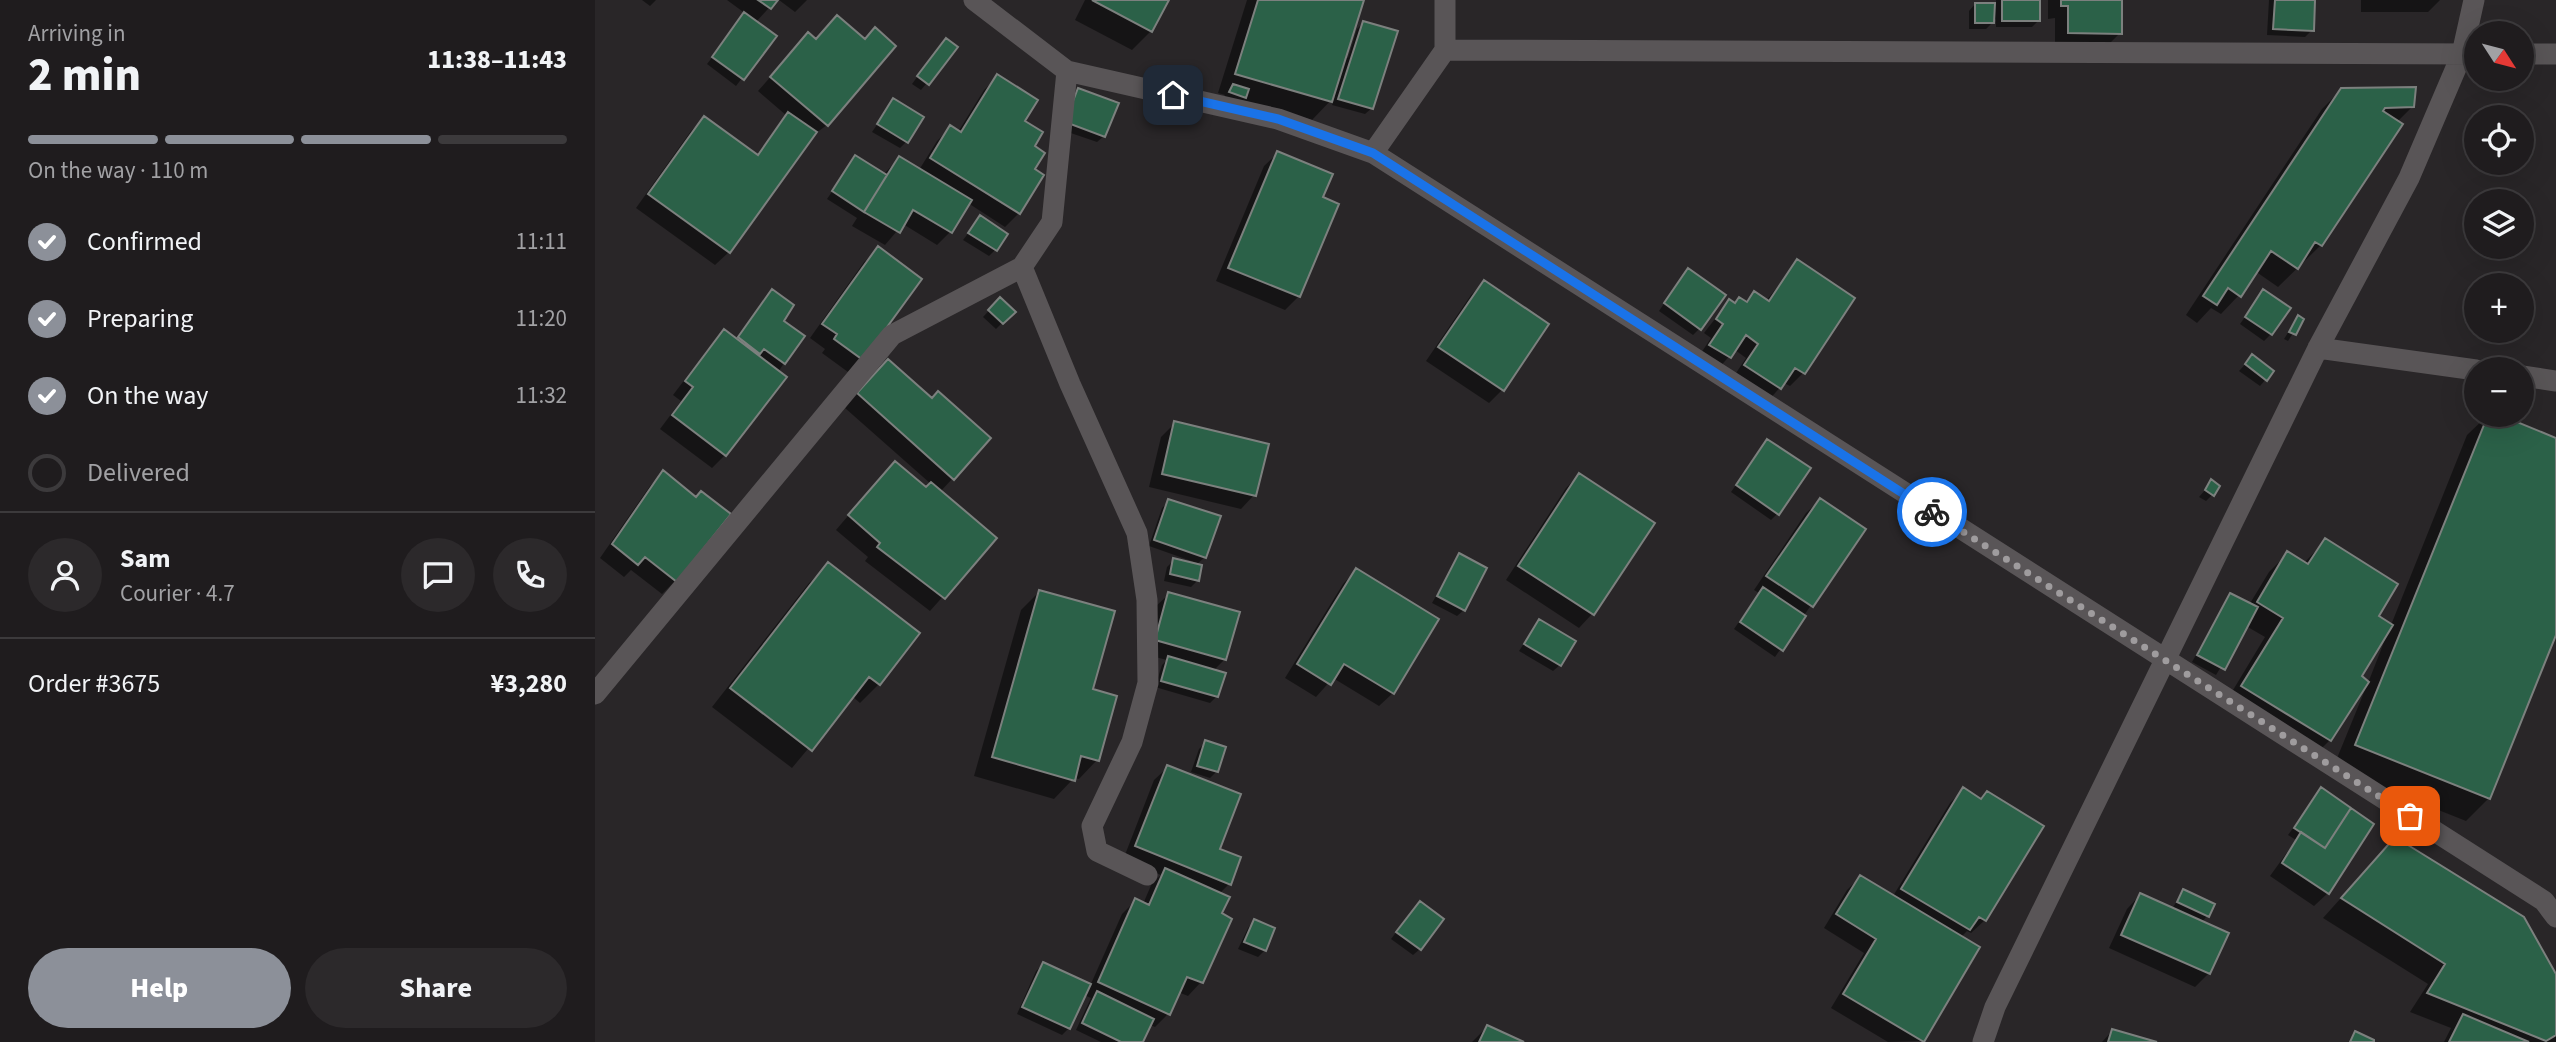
<!DOCTYPE html>
<html lang="en">
<head>
<meta charset="utf-8">
<style>
	:root { --surface:#1f1c1e; --page:#2c292b; --text:#f1f3f6; --muted:#a1a1a4; --line:#3c3a3c; --accent:#8c9099 }
	body { margin:0; font-family:"Source Sans 3",sans-serif; background:var(--page); color:var(--text); height:100vh; display:flex; flex-direction:column; font-size:26px; white-space:nowrap }
	* { box-sizing:border-box; margin:0 }
	p { font-size:23px; color:var(--muted) }
	.icon { flex:none; width:38px; height:38px; fill:none; stroke:currentColor; stroke-width:2; stroke-linecap:round; stroke-linejoin:round }
	.map { position:relative; flex:1; overflow:hidden }
	.sheet { display:flex; flex-direction:column; background:var(--surface); width:595px }
	.sheet>* { flex:none }
	.needle { width:46px; rotate:126deg }
	.buttons { position:absolute; left:1869px; top:21px; display:grid; gap:14px }
	.buttons a { display:grid; place-items:center; width:70px; height:70px; border-radius:50%; background:var(--surface); box-shadow:0 7px 28px #0002,0 0 0 2px var(--line); font-size:35px }
	.pin { position:absolute; display:grid; place-items:center; width:60px; height:60px; color:#fff; margin:-30px; border-radius:14px; box-shadow:0 4px 10px #0006 }
	.courier { position:absolute; display:grid; place-items:center; width:70px; height:70px; margin:-35px; border:5px solid #1a73e8; border-radius:50%; background:#fff; color:#222; box-shadow:0 2px 9px #0007 }
	.overview em { font-style:normal; font-weight:800 }
	.overview div { display:flex; flex-direction:column-reverse }
	.overview { display:flex; align-items:center; justify-content:space-between; height:119px; padding:0 28px }
	h1 { font-size:46px; font-weight:800; line-height:52px }
	.bar { display:grid; grid-template-columns:repeat(4,1fr); gap:10px 7px; align-content:center; height:84px; padding:0 28px }
	.bar i { height:9px; border-radius:5px; background:var(--line) }
	.bar .on { background:var(--accent) }
	.bar p { grid-column:span 4 }
	.line { display:flex; align-items:center; gap:18px; padding:0 28px; border-top:2px solid var(--line) }
	.line div { flex:1 }
	.round { display:grid; place-items:center; flex:none; width:74px; height:74px; border-radius:37px; background:var(--page) }
	ol { padding:0 28px; list-style:none }
	li { display:flex; align-items:center; gap:21px; height:77px }
	li p { margin-inline-start:auto }
	li .icon { padding:7px; border-radius:50%; background:var(--accent); color:#fff; stroke-width:4 }
	li:last-child { color:var(--muted) }
	li i { width:38px; height:38px; border:4px solid var(--line); border-radius:50% }
	.action { display:flex; gap:14px; margin-top:auto; padding:14px 28px }
	.action a { flex:1; height:80px; border-radius:42px; background:var(--accent); color:#fff; font-size:28px; font-weight:800; line-height:80px; text-align:center }
	.action a+a { background:var(--page); color:var(--text) }
	main { display:flex; flex:1; min-height:0 }
	.map>svg:first-child { display:block }
	.shadow { fill:#0007; fill-rule:evenodd }
	.building { fill:#2b6148; stroke:#7c807e; stroke-width:2 }
	.lines { fill:none; stroke-linecap:round; stroke-linejoin:round }
	.minor { stroke:#595557; stroke-width:21 }
	.done { stroke:#9f9c9e; stroke-width:7; stroke-dasharray:0 12.6 }
	.route { stroke:#1a73e8; stroke-width:9 }
</style>
</head>
<body>
<main>
<section class="sheet">
<div class="overview"><div><h1>2 min</h1><p>Arriving in</p></div><em>11:38–11:43</em></div>
<div class="bar"><i class="on"></i><i class="on"></i><i class="on"></i><i></i><p>On the way · 110 m</p></div>
<ol>
<li><svg class="icon" aria-label="check" viewBox="0 0 24 24"><path d="M5 12l5 5 9-10"/></svg>Confirmed<p>11:11</p></li>
<li><svg class="icon" aria-label="check" viewBox="0 0 24 24"><path d="M5 12l5 5 9-10"/></svg>Preparing<p>11:20</p></li>
<li><svg class="icon" aria-label="check" viewBox="0 0 24 24"><path d="M5 12l5 5 9-10"/></svg>On the way<p>11:32</p></li>
<li><i></i>Delivered</li>
</ol>
<div class="line" style="height:126px"><a class="round"><svg class="icon" aria-label="person" viewBox="0 0 24 24"><circle cx="12" cy="8" r="4"/><path d="M4 21q1-7 8-7t8 7"/></svg></a><div><b>Sam</b><p>Courier · 4.7</p></div><a class="round"><svg class="icon" aria-label="chat" viewBox="0 0 24 24"><path d="M4 5h16v11H9l-5 4z"/></svg></a><a class="round"><svg class="icon" aria-label="phone" viewBox="0 0 24 24"><path d="M5 4h4l2 5-3 2q2 4 5 5l2-3 5 2v4C11 20 4 13 5 4z"/></svg></a></div>
<div class="line" style="height:91px"><div>Order #3675</div><b>¥3,280</b></div>
<div class="action"><a>Help</a><a>Share</a></div>
</section>
<div class="map">
<svg width="1961" height="1042" viewBox="0 0 1961 1042">
	<rect width="100%" height="100%" fill="#292628"/>
	<path class="shadow" d="M 47,0 L 61,0 L 55,6 Z
		M 132,0 L 181,0 L 161,22 L 179,36 L 141,86 L 112,64 L 151,14 Z
		M 184,0 L 212,0 L 200,12 Z
		M 490,0 L 572,0 L 556,31 L 537,50 L 480,20 Z
		M 652,0 L 767,0 L 749,57 L 753,58 L 762,29 L 768,23 L 777,108 L 770,114 L 737,105 L 740,96 L 717,120 L 647,100 L 643,103 L 628,99 L 630,95 L 623,93 Z
		M 1401,0 L 1443,0 L 1444,20 L 1437,27 L 1401,27 L 1401,19 L 1391,29 L 1374,29 L 1374,11 L 1380,4 L 1401,5 Z
		M 1453,0 L 1525,0 L 1525,33 L 1512,46 L 1460,46 L 1460,18 L 1453,19 Z
		M 1674,0 L 1718,0 L 1717,30 L 1710,37 L 1672,35 Z
		M 1766,0 L 1845,0 L 1833,12 L 1766,12 Z
		M 213,34 L 232,125 L 217,136 L 134,252 L 120,265 L 41,208 L 96,131 L 109,118 L 161,156 L 192,116 L 163,91 Z
		M 345,46 L 361,48 L 326,90 L 317,84 Z
		M 403,76 L 428,121 L 437,147 L 437,170 L 446,176 L 424,213 L 410,227 L 373,203 L 355,232 L 342,245 L 308,224 L 290,245 L 257,226 L 262,218 L 232,199 L 260,158 L 288,175 L 304,158 L 324,170 L 342,141 L 355,128 L 363,132 L 389,90 Z
		M 1747,89 L 1817,107 L 1802,122 L 1726,245 L 1683,287 L 1660,271 L 1644,295 L 1626,314 L 1616,308 L 1602,323 L 1591,315 L 1727,109 Z
		M 483,90 L 509,136 L 502,142 L 464,129 L 477,97 Z
		M 299,100 L 311,142 L 305,148 L 277,132 Z
		M 683,153 L 725,198 L 742,205 L 703,297 L 690,310 L 621,281 L 669,166 Z
		M 385,218 L 400,250 L 394,256 L 368,240 Z
		M 283,249 L 266,358 L 253,372 L 227,353 L 230,349 L 215,338 L 269,262 Z
		M 1203,261 L 1258,299 L 1208,373 L 1195,386 L 1189,383 L 1172,402 L 1137,379 L 1151,358 L 1140,350 L 1121,371 L 1102,359 L 1116,338 L 1109,333 L 1134,301 L 1140,304 L 1149,303 L 1159,293 L 1171,301 Z
		M 1087,277 L 1105,328 L 1098,335 L 1064,311 Z
		M 889,282 L 952,324 L 907,390 L 894,403 L 831,361 L 876,295 Z
		M 1668,292 L 1676,334 L 1669,341 L 1645,324 Z
		M 171,298 L 189,363 L 130,455 L 117,468 L 65,429 L 86,401 L 78,395 L 116,345 L 129,331 L 141,340 Z
		M 405,299 L 418,312 L 401,329 L 388,317 Z
		M 1703,317 L 1707,319 L 1693,341 L 1689,339 Z
		M 1657,357 L 1671,379 L 1665,386 L 1644,371 Z
		M 280,374 L 358,478 L 345,492 L 400,538 L 335,611 L 270,561 L 273,557 L 241,530 L 287,476 L 331,489 L 336,484 L 250,408 Z
		M 1893,415 L 1961,439 L 1961,630 L 1894,798 L 1871,821 L 1738,768 L 1772,685 L 1735,740 L 1716,759 L 1629,705 L 1670,637 L 1651,626 L 1621,675 L 1597,662 L 1635,595 L 1654,605 L 1674,572 L 1693,553 L 1709,563 L 1730,541 L 1782,617 L 1796,625 L 1872,435 ZM 1789,636 L 1791,637 L 1773,683 L 1765,676 Z
		M 580,423 L 659,495 L 646,509 L 554,487 L 566,437 Z
		M 1172,441 L 1183,513 L 1176,520 L 1136,492 Z
		M 68,473 L 101,499 L 80,581 L 67,594 L 36,570 L 29,577 L 5,558 L 55,486 Z
		M 984,475 L 1058,523 L 997,614 L 984,628 L 911,580 L 971,488 Z
		M 1617,482 L 1617,495 L 1611,501 L 1604,497 Z
		M 1225,500 L 1269,529 L 1180,657 L 1139,629 L 1164,593 L 1159,590 L 1211,513 Z
		M 574,501 L 610,557 L 601,565 L 603,580 L 596,587 L 569,581 L 572,567 L 579,560 L 601,565 L 602,563 L 554,546 L 567,508 Z
		M 864,556 L 869,610 L 862,616 L 837,603 Z
		M 233,565 L 323,633 L 284,684 L 265,703 L 257,696 L 197,768 L 117,707 L 214,583 Z
		M 761,570 L 798,693 L 784,706 L 738,678 L 721,697 L 690,678 L 748,584 Z
		M 445,591 L 496,690 L 502,760 L 484,779 L 479,778 L 459,799 L 379,776 L 426,610 Z
		M 574,594 L 630,659 L 618,671 L 622,696 L 615,703 L 560,687 L 567,665 L 572,660 L 548,654 L 560,607 Z
		M 944,621 L 965,665 L 958,671 L 924,651 Z
		M 611,742 L 622,771 L 615,778 L 596,772 L 604,749 Z
		M 573,767 L 622,850 L 634,884 L 624,894 L 625,914 L 634,919 L 606,982 L 593,996 L 583,992 L 573,1014 L 560,1027 L 555,1025 L 546,1042 L 506,1042 L 481,1030 L 496,998 L 489,995 L 474,1028 L 467,1035 L 422,1014 L 441,971 L 448,964 L 495,986 L 527,914 L 541,900 L 548,904 L 557,883 L 566,875 L 528,860 L 559,780 Z
		M 1368,790 L 1390,920 L 1376,933 L 1372,931 L 1366,937 L 1383,948 L 1327,1041 L 1293,1042 L 1236,1008 L 1269,953 L 1229,928 L 1252,890 L 1265,877 L 1298,896 L 1355,803 Z
		M 1726,790 L 1733,893 L 1719,906 L 1675,876 L 1701,840 L 1693,835 Z
		M 1782,858 L 1961,978 L 1961,1042 L 1849,1042 L 1856,1028 L 1815,1012 L 1833,984 L 1728,918 Z
		M 1588,891 L 1612,916 L 1606,923 L 1631,934 L 1614,973 L 1600,987 L 1514,948 L 1532,909 L 1545,895 L 1577,909 Z
		M 818,910 L 825,949 L 818,955 L 796,939 Z
		M 659,921 L 670,950 L 663,957 L 643,949 L 653,928 Z
		M 892,1027 L 925,1042 L 877,1042 Z
		M 1517,1031 L 1555,1042 L 1507,1042 Z"/>
	<path class="building" d="M 163,0 L 183,0 L 176,9 Z
		M 497,0 L 574,0 L 557,32 Z
		M 663,0 L 769,0 L 737,102 L 640,74 Z
		M 1407,0 L 1445,0 L 1445,21 L 1407,21 Z
		M 1466,0 L 1527,0 L 1527,34 L 1473,33 L 1473,6 L 1466,6 Z
		M 1680,0 L 1720,0 L 1719,31 L 1678,29 Z
		M 1380,3 L 1400,3 L 1399,23 L 1380,23 Z
		M 149,12 L 182,36 L 149,80 L 117,57 Z
		M 242,15 L 270,39 L 280,27 L 301,46 L 233,126 L 175,77 L 213,32 L 221,39 Z
		M 768,21 L 803,31 L 778,109 L 743,99 Z
		M 351,38 L 363,47 L 334,85 L 322,76 Z
		M 402,74 L 443,100 L 430,121 L 448,132 L 440,146 L 450,153 L 440,169 L 449,175 L 425,214 L 335,158 L 355,125 L 366,132 Z
		M 638,84 L 654,89 L 651,98 L 634,92 Z
		M 1821,87 L 1819,107 L 1790,108 L 1788,111 L 1808,124 L 1727,246 L 1720,242 L 1703,269 L 1676,251 L 1646,297 L 1633,288 L 1622,305 L 1608,296 L 1746,88 Z
		M 483,88 L 524,103 L 510,137 L 470,122 Z
		M 298,98 L 329,117 L 313,143 L 282,124 Z
		M 193,112 L 222,132 L 135,253 L 53,194 L 109,116 L 163,155 Z
		M 682,151 L 738,174 L 728,197 L 744,204 L 705,297 L 633,268 Z
		M 260,155 L 292,175 L 269,212 L 237,191 Z
		M 304,156 L 377,200 L 357,233 L 318,210 L 305,233 L 269,212 Z
		M 385,215 L 413,234 L 402,251 L 373,233 Z
		M 283,246 L 327,279 L 268,360 L 239,339 L 242,334 L 227,324 Z
		M 1202,259 L 1260,298 L 1210,374 L 1200,368 L 1186,389 L 1149,365 L 1163,344 L 1151,335 L 1136,358 L 1114,345 L 1128,324 L 1121,319 L 1134,299 L 1140,303 L 1144,297 L 1152,302 L 1159,291 L 1174,301 Z
		M 1093,268 L 1131,295 L 1106,330 L 1069,303 Z
		M 889,280 L 954,324 L 909,391 L 843,347 Z
		M 177,289 L 199,305 L 189,321 L 210,336 L 190,364 L 169,349 L 165,354 L 143,337 Z
		M 1668,289 L 1696,308 L 1677,335 L 1650,317 Z
		M 405,297 L 421,312 L 408,324 L 393,310 Z
		M 1703,315 L 1709,319 L 1701,335 L 1694,332 Z
		M 129,329 L 192,377 L 131,456 L 77,415 L 98,387 L 90,381 Z
		M 1657,354 L 1679,371 L 1672,381 L 1650,364 Z
		M 293,359 L 337,398 L 343,391 L 396,438 L 359,480 L 262,393 Z
		M 1893,415 L 1905,415 L 1961,438 L 1961,635 L 1895,799 L 1760,745 Z
		M 579,421 L 674,444 L 661,496 L 567,474 Z
		M 1172,439 L 1216,468 L 1184,515 L 1141,485 Z
		M 300,461 L 331,487 L 336,482 L 402,538 L 350,599 L 282,547 L 285,543 L 253,515 Z
		M 68,470 L 101,497 L 106,491 L 136,514 L 82,582 L 50,557 L 43,565 L 17,544 Z
		M 984,473 L 1060,523 L 999,615 L 923,566 Z
		M 1616,479 L 1625,486 L 1619,496 L 1610,490 Z
		M 1225,498 L 1271,529 L 1218,607 L 1171,576 Z
		M 573,499 L 626,516 L 611,558 L 559,540 Z
		M 1730,538 L 1803,584 L 1784,616 L 1798,625 L 1767,676 L 1774,682 L 1736,741 L 1646,686 L 1688,618 L 1662,602 L 1692,551 L 1713,564 Z
		M 864,553 L 892,568 L 870,611 L 842,596 Z
		M 578,558 L 607,565 L 604,581 L 575,574 Z
		M 233,562 L 325,633 L 285,685 L 274,677 L 217,751 L 135,688 Z
		M 761,568 L 844,619 L 799,694 L 749,664 L 736,685 L 702,664 Z
		M 1168,587 L 1211,616 L 1188,651 L 1145,622 Z
		M 444,590 L 520,611 L 498,689 L 522,696 L 504,761 L 486,756 L 480,781 L 397,757 Z
		M 573,592 L 645,612 L 631,660 L 560,640 Z
		M 1635,593 L 1663,607 L 1630,670 L 1602,655 Z
		M 944,619 L 981,641 L 966,666 L 929,644 Z
		M 573,656 L 631,673 L 623,697 L 566,681 Z
		M 610,740 L 631,747 L 623,772 L 602,766 Z
		M 572,765 L 646,794 L 625,849 L 646,857 L 636,885 L 540,846 Z
		M 1368,787 L 1386,799 L 1392,791 L 1449,826 L 1391,921 L 1384,917 L 1375,930 L 1306,889 Z
		M 1726,787 L 1756,808 L 1730,848 L 1699,828 Z
		M 1756,808 L 1779,824 L 1734,894 L 1687,863 L 1706,832 L 1730,848 Z
		M 1800,837 L 1929,917 L 1961,974 L 1961,1035 L 1951,1041 L 1832,993 L 1850,964 L 1746,898 Z
		M 570,868 L 635,897 L 627,913 L 637,919 L 608,983 L 592,977 L 575,1015 L 503,982 L 540,898 L 554,905 Z
		M 1265,875 L 1385,947 L 1329,1042 L 1248,994 L 1281,939 L 1241,914 Z
		M 1588,889 L 1620,904 L 1614,917 L 1582,902 Z
		M 1545,893 L 1634,933 L 1615,974 L 1526,935 Z
		M 825,901 L 849,919 L 826,950 L 801,932 Z
		M 659,919 L 680,928 L 671,951 L 649,942 Z
		M 448,962 L 496,984 L 475,1029 L 427,1007 Z
		M 502,991 L 559,1019 L 548,1042 L 526,1042 L 487,1023 Z
		M 1868,1014 L 1934,1042 L 1854,1042 Z
		M 892,1025 L 929,1042 L 884,1042 Z
		M 1517,1029 L 1562,1042 L 1513,1042 Z
		M 1760,1031 L 1779,1040 L 1779,1042 L 1755,1042 Z"/>
	<g class="lines">
		<path class="minor" d="M 379,0 L 472,71 L 683,119 L 778,153 L 1949,901 L 1961,917
			M 850,50 L 1880,54
			M 1927,54 L 1961,54
			M 778,153 L 850,50 L 850,0
			M 427,267 L 475,384 L 542,533 L 552,600 L 553,683 L 537,742 L 497,826 L 502,851 L 552,875
			M 1723,348 L 1881,370
			M 1927,376 L 1961,381
			M 0,694 L 297,335 L 427,267 L 457,222 L 472,71
			M 1388,1042 L 1400,1007 L 1723,348 L 1814,178 L 1867,54 L 1879,0"/>
	</g>
	<g class="lines">
		<path class="done" d="M 1337,512 L 1815,816"/>
		<path class="route" d="M 578,95 L 683,119 L 778,153 L 1337,512"/>
	</g>
</svg>
<div class="buttons">
<a><svg class="needle" viewBox="-14 -14 28 28"><path d="M0-13l5 13h-10z" fill="#e53935"/><path d="M0 13l5-13h-10z" fill="#a1a1a4"/></svg></a>
<a><svg class="icon" aria-label="locate" viewBox="0 0 24 24"><circle cx="12" cy="12" r="6"/><path d="M12 2v4M12 18v4M2 12h4M18 12h4"/></svg></a>
<a><svg class="icon" aria-label="layers" viewBox="0 0 24 24"><path d="M12 4l9 5-9 5-9-5zM3 14l9 5 9-5"/></svg></a>
<a>+</a>
<a>−</a>
</div>
<div class="pin" style="left:1815px;top:816px;background:#ea580c"><svg class="icon" aria-label="bag" viewBox="0 0 24 24"><path d="M5 8h14l-1 12H6zM9 8a3 3 0 0 1 6 0"/></svg></div>
<div class="pin" style="left:578px;top:95px;background:#1f2937"><svg class="icon" aria-label="home" viewBox="0 0 24 24"><path d="M3 11l9-7 9 7M6 9v11h12V9"/></svg></div>
<div class="courier" style="left:1337px;top:512px"><svg class="icon" aria-label="bike" viewBox="0 0 24 24"><circle cx="6" cy="16" r="4"/><circle cx="18" cy="16" r="4"/><path d="M6 16l4-8h5l3 8M10 8l3 8H6M13 5h3"/></svg></div>
</div>
</main>
</body>
</html>
